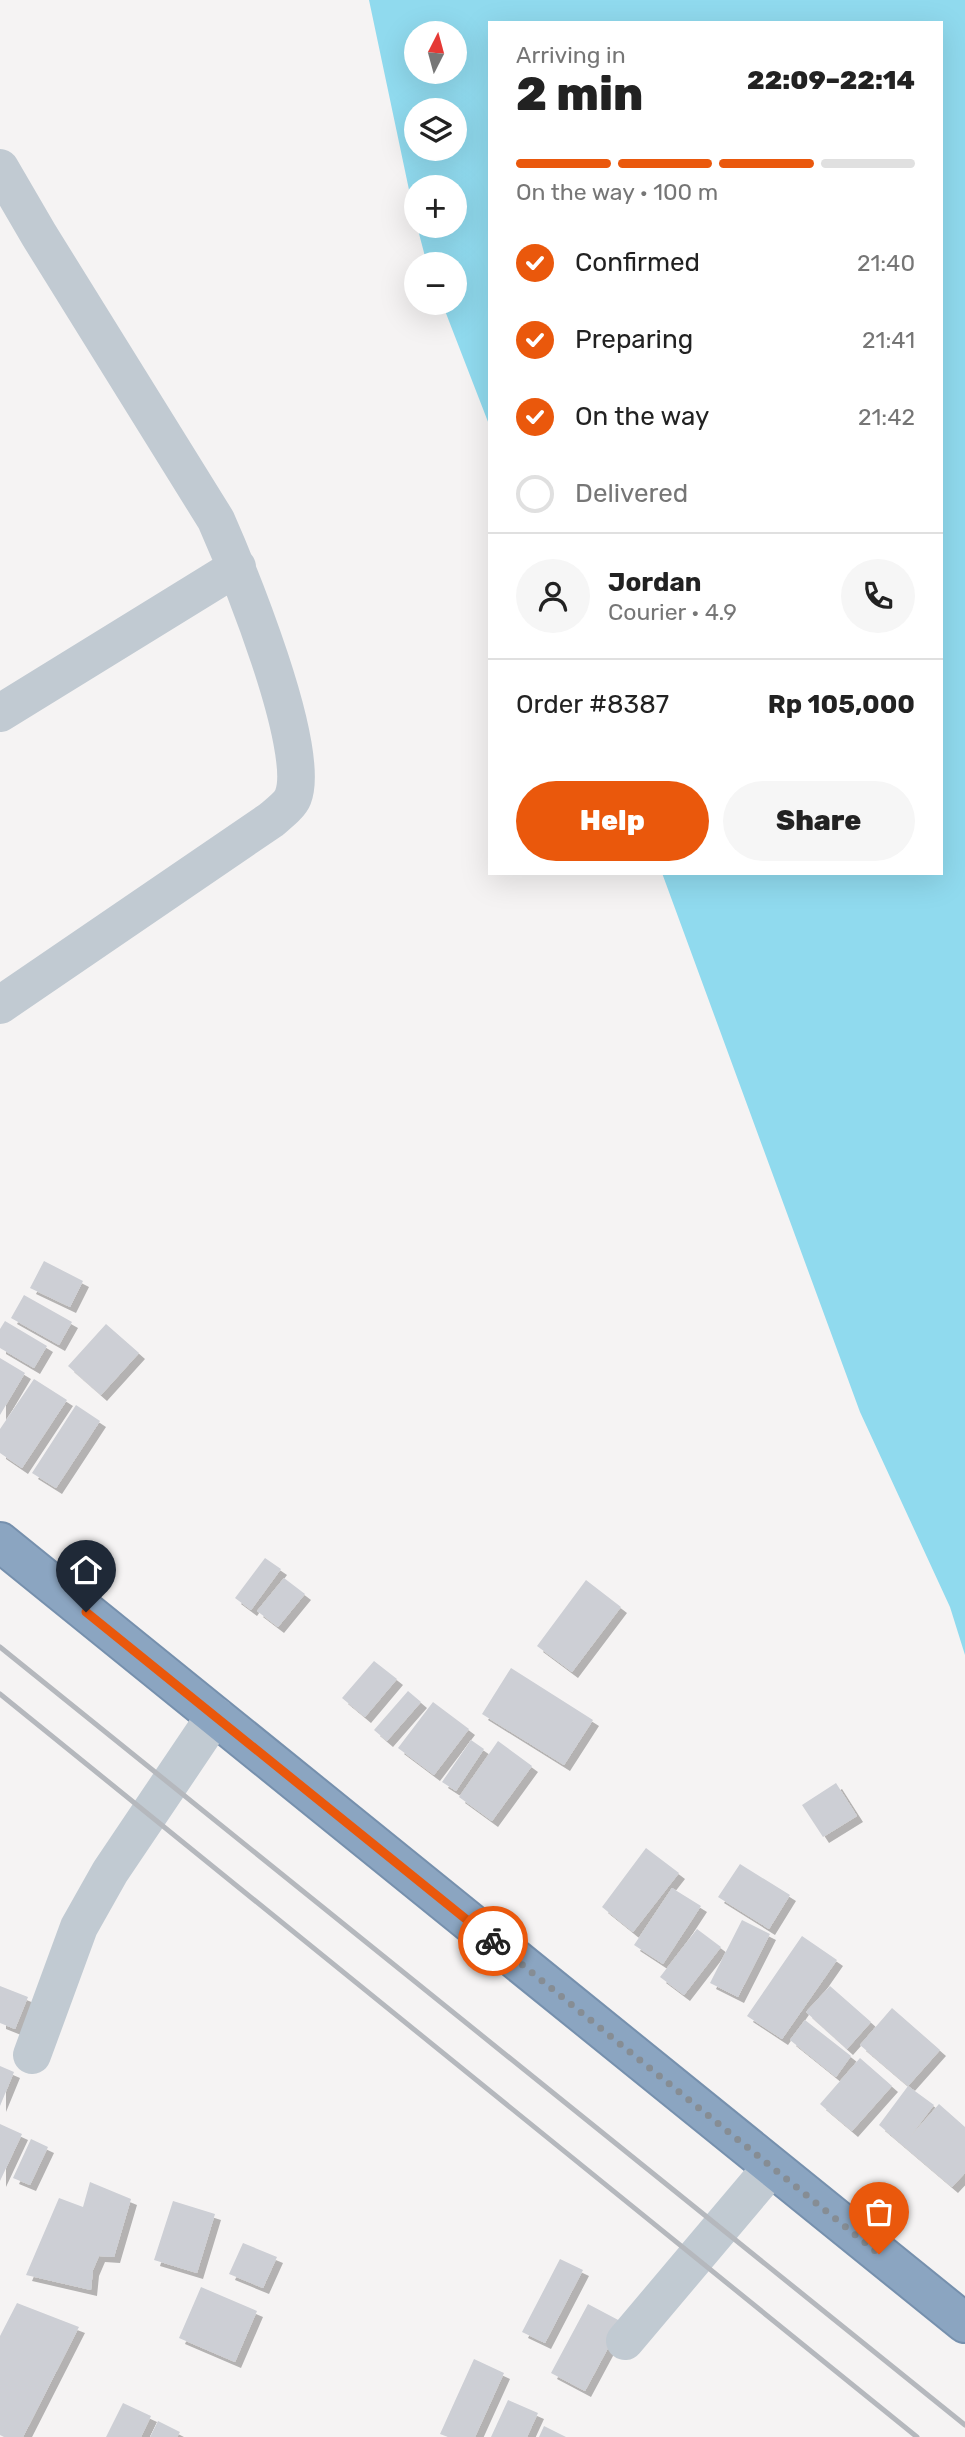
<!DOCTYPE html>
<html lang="en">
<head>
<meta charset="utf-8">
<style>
	:root { --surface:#fff; --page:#f6f6f6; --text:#222; --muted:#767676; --line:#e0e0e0; --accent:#ea580c }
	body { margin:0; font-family:Rubik,sans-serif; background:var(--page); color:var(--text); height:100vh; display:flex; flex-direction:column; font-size:26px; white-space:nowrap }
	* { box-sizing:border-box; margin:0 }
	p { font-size:23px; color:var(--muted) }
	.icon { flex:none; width:38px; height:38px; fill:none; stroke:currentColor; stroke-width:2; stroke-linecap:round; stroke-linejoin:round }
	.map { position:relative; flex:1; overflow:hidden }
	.side { position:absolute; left:488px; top:21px; width:455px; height:854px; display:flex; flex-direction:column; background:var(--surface); border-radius:0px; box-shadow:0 7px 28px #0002 }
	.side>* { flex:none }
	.needle { width:46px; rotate:6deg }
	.controls { position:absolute; left:404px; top:21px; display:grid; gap:14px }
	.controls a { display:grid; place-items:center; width:63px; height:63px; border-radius:50%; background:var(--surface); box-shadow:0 7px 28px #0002; font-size:35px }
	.pin { position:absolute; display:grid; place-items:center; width:60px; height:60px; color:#fff; margin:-72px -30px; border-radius:50% 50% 50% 0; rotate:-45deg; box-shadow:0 0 7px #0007 }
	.pin .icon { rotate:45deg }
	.courier { position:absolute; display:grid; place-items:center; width:70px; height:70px; margin:-35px; border:5px solid #ea580c; border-radius:50%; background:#fff; color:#222; box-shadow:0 2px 9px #0007 }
	.summary em { font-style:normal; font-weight:800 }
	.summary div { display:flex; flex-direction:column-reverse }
	.summary { display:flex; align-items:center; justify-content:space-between; height:119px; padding:0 28px }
	h1 { font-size:46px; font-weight:800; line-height:52px }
	.bar { display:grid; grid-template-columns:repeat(4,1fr); gap:10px 7px; align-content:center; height:84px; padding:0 28px }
	.bar i { height:9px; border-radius:5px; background:var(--line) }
	.bar .active { background:var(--accent) }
	.bar p { grid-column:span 4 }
	.line { display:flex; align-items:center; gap:18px; padding:0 28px; border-top:2px solid var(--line) }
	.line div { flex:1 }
	.round { display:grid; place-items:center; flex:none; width:74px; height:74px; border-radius:37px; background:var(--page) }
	ol { padding:0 28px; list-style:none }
	li { display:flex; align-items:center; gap:21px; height:77px }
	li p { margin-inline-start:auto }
	li .icon { padding:7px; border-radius:50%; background:var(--accent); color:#fff; stroke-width:4 }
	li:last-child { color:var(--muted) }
	li i { width:38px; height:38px; border:4px solid var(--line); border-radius:50% }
	.button { display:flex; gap:14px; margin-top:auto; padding:14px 28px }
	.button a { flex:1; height:80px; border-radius:42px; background:var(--accent); color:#fff; font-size:28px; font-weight:800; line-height:80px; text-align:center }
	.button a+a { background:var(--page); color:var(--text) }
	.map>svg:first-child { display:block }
	.water { fill:#90daee; fill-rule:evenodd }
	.building { fill:#cdcfd5; filter:url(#shadow) }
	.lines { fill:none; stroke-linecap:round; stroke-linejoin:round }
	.highway-casing { stroke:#7690ad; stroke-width:42 }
	.minor { stroke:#c1cad2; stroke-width:38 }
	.highway { stroke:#8ba5c1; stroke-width:38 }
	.rail { stroke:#b5b8bd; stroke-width:5 }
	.done { stroke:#868d94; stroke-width:7; stroke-dasharray:0 12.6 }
	.route { stroke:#ea580c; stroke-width:9 }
</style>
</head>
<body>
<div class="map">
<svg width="965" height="2437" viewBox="0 0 965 2437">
	<defs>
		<filter id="shadow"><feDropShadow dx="6" dy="6" stdDeviation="0" flood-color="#0004"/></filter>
	</defs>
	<rect width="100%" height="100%" fill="#f5f3f3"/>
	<path class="water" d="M 369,0 L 965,0 L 965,1655 L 950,1607 L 860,1412 L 662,873 L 942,873 L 942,23 L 490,23 L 490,427 L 442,303 L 455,303 L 455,264 L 427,264 L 417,226 L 455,226 L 455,187 L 416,187 L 416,223 ZM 416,33 L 455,33 L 455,72 L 416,72 ZM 416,110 L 455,110 L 455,149 L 416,149 Z"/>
	<path class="building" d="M 44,1261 L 83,1281 L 70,1307 L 30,1288 Z
		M 24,1295 L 72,1322 L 59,1345 L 11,1318 Z
		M 5,1321 L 47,1346 L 34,1368 L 0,1348 L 0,1329 Z
		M 106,1324 L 139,1353 L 101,1395 L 68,1366 Z
		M 0,1358 L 25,1373 L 0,1415 Z
		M 34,1379 L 67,1400 L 22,1468 L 0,1453 L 0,1429 Z
		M 76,1405 L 100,1421 L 56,1488 L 32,1473 Z
		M 265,1558 L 281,1569 L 251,1610 L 235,1598 Z
		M 284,1578 L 305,1594 L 278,1627 L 257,1611 Z
		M 586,1580 L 621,1607 L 572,1672 L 537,1646 Z
		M 374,1661 L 397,1679 L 365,1717 L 342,1698 Z
		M 511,1668 L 593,1720 L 564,1765 L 482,1714 Z
		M 408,1691 L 421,1702 L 387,1741 L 374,1730 Z
		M 433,1702 L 469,1729 L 434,1775 L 398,1748 Z
		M 471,1740 L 484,1749 L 456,1791 L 442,1782 Z
		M 498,1741 L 532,1766 L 492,1821 L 459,1797 Z
		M 836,1783 L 857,1816 L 823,1837 L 802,1805 Z
		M 646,1848 L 679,1873 L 633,1932 L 602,1907 Z
		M 740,1864 L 790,1895 L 769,1929 L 718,1897 Z
		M 672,1888 L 701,1906 L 663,1964 L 634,1945 Z
		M 742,1920 L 770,1934 L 738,1997 L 710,1983 Z
		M 697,1929 L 721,1947 L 684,1995 L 660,1977 Z
		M 802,1936 L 837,1960 L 782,2039 L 747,2016 Z
		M 0,1986 L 28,1997 L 15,2029 L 0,2023 Z
		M 830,1986 L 871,2022 L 847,2049 L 806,2012 Z
		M 892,2008 L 940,2050 L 908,2086 L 860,2045 Z
		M 805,2020 L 851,2056 L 836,2077 L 790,2040 Z
		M 860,2058 L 892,2086 L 852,2131 L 820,2104 Z
		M 0,2066 L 14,2072 L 0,2106 Z
		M 908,2086 L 934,2105 L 909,2138 L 939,2104 L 965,2127 L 965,2173 L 952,2187 L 879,2125 Z
		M 0,2124 L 22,2134 L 0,2181 Z
		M 31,2139 L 48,2147 L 30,2185 L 13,2178 Z
		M 90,2182 L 131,2199 L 114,2257 L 99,2256 L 93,2270 L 91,2290 L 26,2275 L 59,2198 L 83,2207 Z
		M 173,2201 L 215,2214 L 197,2273 L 154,2260 Z
		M 243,2243 L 277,2257 L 263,2288 L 229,2274 Z
		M 560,2259 L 583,2270 L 545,2343 L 522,2332 Z
		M 201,2287 L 257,2311 L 235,2362 L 179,2338 Z
		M 17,2303 L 79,2327 L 23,2437 L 4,2437 L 0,2435 L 0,2336 Z
		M 588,2304 L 622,2322 L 585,2391 L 551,2373 Z
		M 474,2359 L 504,2373 L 475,2437 L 448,2437 L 440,2434 Z
		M 508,2400 L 538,2413 L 527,2437 L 491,2437 Z
		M 123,2403 L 151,2416 L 141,2437 L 106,2437 Z
		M 158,2421 L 180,2432 L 177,2437 L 150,2437 Z
		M 544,2426 L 566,2437 L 539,2437 Z"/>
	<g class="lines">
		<g class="highway-casing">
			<path id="highway" d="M 0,1542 L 965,2323"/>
		</g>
		<path class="minor" d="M 0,168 L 39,235 L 216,520 C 238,570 312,749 293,797 C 290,805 278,814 271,820 L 0,1005
			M 0,713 L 237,567
			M 32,2055 L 79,1927 L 110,1872 L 215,1716
			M 625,2341 L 771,2168"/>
		<use href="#highway" class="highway"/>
		<path class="rail" d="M 0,1647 L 965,2425
			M 0,1694 L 917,2437"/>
	</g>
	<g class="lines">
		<path class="done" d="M 493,1941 L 879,2254"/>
		<path class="route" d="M 86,1612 L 493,1941"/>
	</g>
</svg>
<div class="controls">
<a><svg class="needle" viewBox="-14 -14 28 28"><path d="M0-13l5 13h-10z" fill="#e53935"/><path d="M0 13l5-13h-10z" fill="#767676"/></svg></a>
<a><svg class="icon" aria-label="layers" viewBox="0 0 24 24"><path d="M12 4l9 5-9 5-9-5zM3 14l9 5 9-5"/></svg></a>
<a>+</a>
<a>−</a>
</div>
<div class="pin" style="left:879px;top:2254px;background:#ea580c"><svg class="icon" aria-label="bag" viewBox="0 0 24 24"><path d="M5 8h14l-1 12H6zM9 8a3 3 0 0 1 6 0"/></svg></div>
<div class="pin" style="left:86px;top:1612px;background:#1f2937"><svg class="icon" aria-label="home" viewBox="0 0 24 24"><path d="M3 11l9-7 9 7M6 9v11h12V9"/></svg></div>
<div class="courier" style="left:493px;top:1941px"><svg class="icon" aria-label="bike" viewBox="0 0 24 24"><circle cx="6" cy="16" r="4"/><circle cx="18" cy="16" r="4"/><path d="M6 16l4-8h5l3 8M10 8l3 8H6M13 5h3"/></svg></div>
<section class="side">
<div class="summary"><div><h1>2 min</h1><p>Arriving in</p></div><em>22:09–22:14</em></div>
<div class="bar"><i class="active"></i><i class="active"></i><i class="active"></i><i></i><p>On the way · 100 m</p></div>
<ol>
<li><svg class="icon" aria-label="check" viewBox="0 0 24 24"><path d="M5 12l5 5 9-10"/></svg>Confirmed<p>21:40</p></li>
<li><svg class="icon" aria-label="check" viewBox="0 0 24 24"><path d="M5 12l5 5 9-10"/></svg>Preparing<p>21:41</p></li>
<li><svg class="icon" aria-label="check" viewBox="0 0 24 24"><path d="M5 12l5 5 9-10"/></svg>On the way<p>21:42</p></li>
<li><i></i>Delivered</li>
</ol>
<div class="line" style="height:126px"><a class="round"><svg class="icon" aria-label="person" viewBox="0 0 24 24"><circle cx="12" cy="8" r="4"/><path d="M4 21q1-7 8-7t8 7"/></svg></a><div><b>Jordan</b><p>Courier · 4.9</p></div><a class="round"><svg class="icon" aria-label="phone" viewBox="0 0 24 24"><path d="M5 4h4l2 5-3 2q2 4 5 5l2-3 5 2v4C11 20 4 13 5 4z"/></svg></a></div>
<div class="line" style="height:91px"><div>Order #8387</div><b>Rp 105,000</b></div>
<div class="button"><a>Help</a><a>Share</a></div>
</section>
</div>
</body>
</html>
